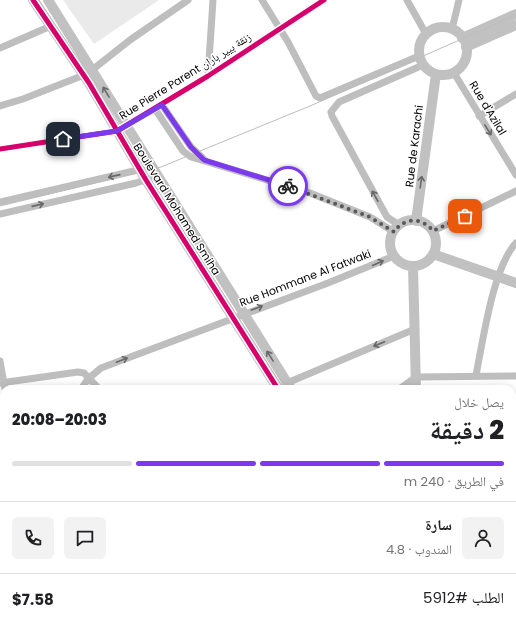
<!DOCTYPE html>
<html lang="ar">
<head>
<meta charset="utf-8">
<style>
	:root { --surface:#fff; --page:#f2f2f2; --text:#202124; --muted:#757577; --line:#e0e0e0; --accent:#7c3aed }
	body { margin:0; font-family:Poppins,"Noto Naskh Arabic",sans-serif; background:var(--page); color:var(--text); direction:rtl; height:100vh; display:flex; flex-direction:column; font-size:15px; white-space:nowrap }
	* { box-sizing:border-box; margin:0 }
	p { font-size:13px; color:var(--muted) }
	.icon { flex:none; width:22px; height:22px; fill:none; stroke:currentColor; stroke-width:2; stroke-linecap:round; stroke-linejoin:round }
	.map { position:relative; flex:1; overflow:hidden; direction:ltr }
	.side { position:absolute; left:0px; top:385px; width:516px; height:248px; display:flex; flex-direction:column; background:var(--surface); border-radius:12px 12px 0 0; box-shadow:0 2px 10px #0003; direction:rtl }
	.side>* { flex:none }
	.pin { position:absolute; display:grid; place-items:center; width:34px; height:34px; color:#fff; margin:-17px; border-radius:8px; box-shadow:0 2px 6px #0006 }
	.courier { position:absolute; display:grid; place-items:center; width:40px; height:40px; margin:-20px; border:3px solid #7c3aed; border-radius:50%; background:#fff; color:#222; box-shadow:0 1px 5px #0007 }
	.head em { font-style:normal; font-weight:800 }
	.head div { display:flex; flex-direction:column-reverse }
	.head { display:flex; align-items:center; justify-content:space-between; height:68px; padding:0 12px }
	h1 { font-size:26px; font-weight:800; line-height:30px }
	.bar { display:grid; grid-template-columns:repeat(4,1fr); gap:6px 4px; align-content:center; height:48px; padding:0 12px }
	.bar i { height:5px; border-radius:3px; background:var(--line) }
	.bar .on { background:var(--accent) }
	.bar p { grid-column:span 4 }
	.line { display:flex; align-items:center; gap:10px; padding:0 12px; border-top:1px solid var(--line) }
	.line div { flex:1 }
	.round { display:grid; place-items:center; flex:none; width:42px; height:42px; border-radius:6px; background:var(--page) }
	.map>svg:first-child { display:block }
	.pitch { fill:#eaeaea }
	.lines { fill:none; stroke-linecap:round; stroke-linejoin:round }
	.street { stroke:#bebebe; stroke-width:7 }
	.secondary { stroke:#c1c1c1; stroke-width:10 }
	.tram { stroke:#bdbdbd; stroke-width:1 }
	.cycleway-casing { stroke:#fff; stroke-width:8 }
	.cycleway { stroke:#d6006c; stroke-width:5 }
	.oneway { stroke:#6a6a6a }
	.oneway2 { stroke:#686868 }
	.done { stroke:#595959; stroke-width:4; stroke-dasharray:0 7.2 }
	.route { stroke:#7c3aed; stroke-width:5 }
	.labels { text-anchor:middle; stroke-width:3; stroke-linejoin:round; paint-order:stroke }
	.street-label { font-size:11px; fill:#000; stroke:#fff }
</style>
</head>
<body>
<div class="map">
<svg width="516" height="633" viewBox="0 0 516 633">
	<rect width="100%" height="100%" fill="#fff"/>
	<path class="pitch" d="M 63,0 L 159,0 L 94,44 Z"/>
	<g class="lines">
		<path class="street" d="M 262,0 L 288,42 L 316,96 L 320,98 L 419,56
			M 407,0 L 426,34
			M 452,29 L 459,0
			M 0,48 L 51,26
			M 92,70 L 130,40 L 188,0
			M 454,73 L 516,175
			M 208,76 L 213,0
			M 162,105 L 191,147 L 203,158
			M 0,106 L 23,99 L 84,75
			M 155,109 L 183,151 L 191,157 L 310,193 L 370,217 L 394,232
			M 479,116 L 516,94
			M 0,149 L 117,131 L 208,76 L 324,0
			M 0,202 L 151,167
			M 0,214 L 136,183 L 157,176
			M 399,225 L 387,217 L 332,116 L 331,112 L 339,102 L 423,65
			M 433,231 L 516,191
			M 0,361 L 5,389
			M 476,375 C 483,341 493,267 516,243
			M 0,383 L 78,372 L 84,373 L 99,389
			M 287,383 L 415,329
			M 81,389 L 88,379 L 101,368 L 328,283 L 394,256
			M 399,389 L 416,377 L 516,376
			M 4,454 L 4,458
			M 512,460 L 516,460
			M 512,478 L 516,473
			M 512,504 L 516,509
			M 0,506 L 4,495
			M 0,613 L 4,614
			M 76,629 L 78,633
			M 262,629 L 268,633
			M 50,633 L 50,629
			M 202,633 L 206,629
			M 346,633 L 352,629"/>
		<path class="secondary" d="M 33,0 L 89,83 L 146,180 L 278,389
			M 48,0 L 291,389
			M419 51a24 24 0 1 1 48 0a24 24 0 1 1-48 0Z
			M 462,38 L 516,14
			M 466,47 L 516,25
			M390 243a23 23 0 1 1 46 0a23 23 0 1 1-46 0Z
			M 416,221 L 436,74
			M 433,254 L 516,283
			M 413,266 L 416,389
			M 512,597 L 516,594
			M 411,629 L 411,633
			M 431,629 L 435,633
			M 467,633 L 473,629"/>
		<path class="tram" d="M 39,0 L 87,73 L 145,171 L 284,389
			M 0,206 L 161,167 L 310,106 L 516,15
			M 422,629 L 422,633"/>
		<g class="cycleway-casing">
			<path id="cycleway" d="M 33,0 L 89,83 L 146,180 L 278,389
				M 0,149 L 117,131 L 208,76 L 324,0"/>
		</g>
		<use href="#cycleway" class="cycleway"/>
	</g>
	<defs><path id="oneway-shaft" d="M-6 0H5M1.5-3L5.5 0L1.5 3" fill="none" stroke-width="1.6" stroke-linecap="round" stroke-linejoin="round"/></defs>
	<g class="oneway">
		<use href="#oneway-shaft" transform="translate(106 92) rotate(-121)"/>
		<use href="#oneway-shaft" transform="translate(421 182) rotate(-82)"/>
		<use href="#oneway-shaft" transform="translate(270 356) rotate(-122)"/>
	</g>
	<g class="oneway2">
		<use href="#oneway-shaft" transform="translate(488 130) rotate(58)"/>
		<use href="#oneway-shaft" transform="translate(114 176) rotate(167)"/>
		<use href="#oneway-shaft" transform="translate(375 196) rotate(-119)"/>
		<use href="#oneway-shaft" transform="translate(38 205) rotate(-13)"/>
		<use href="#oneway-shaft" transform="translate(378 263) rotate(-24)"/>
		<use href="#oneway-shaft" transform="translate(257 308) rotate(-20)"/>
		<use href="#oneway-shaft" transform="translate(379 344) rotate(157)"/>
		<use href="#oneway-shaft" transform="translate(122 360) rotate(-21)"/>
	</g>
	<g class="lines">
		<path class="done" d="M 288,186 L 370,217 L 394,232 C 404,217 422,217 433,231 L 465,216"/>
		<path class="route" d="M 63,139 L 117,131 L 162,105 L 191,147 L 204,160 L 288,186"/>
	</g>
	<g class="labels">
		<g class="street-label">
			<text transform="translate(185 76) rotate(-32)" y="4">Rue Pierre Parent زنقة بيير باران</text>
			<text transform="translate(488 108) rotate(59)" y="4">Rue d'Azilal</text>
			<text transform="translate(414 146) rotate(-83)" y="4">Rue de Karachi</text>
			<text transform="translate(177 209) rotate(58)" y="4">Boulevard Mohamed Smiha</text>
			<text transform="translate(305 278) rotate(-21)" y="4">Rue Hommane Al Fatwaki</text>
		</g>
	</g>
</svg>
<div class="pin" style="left:465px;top:216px;background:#ea580c"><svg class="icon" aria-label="bag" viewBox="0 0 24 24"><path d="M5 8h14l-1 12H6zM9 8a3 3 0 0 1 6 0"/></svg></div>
<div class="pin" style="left:63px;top:139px;background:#1f2937"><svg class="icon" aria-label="home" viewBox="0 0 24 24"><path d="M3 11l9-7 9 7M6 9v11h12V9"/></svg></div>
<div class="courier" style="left:288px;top:186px"><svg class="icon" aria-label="bike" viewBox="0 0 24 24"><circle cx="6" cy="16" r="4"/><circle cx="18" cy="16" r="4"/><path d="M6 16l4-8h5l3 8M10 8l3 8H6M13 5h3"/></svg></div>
<section class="side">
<div class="head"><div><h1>2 دقيقة</h1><p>يصل خلال</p></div><em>20:03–20:08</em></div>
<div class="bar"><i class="on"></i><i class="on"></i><i class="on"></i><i></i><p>في الطريق · 240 m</p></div>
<div class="line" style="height:72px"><a class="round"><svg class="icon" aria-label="person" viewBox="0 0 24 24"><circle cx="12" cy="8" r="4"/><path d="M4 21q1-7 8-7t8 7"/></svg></a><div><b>سارة</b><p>المندوب · 4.8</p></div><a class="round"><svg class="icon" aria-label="chat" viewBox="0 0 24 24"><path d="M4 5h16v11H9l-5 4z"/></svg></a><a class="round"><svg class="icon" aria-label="phone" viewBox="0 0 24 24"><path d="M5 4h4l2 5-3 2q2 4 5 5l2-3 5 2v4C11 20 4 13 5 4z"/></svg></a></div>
<div class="line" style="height:52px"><div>الطلب #5912</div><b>$7.58</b></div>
</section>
</div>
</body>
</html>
